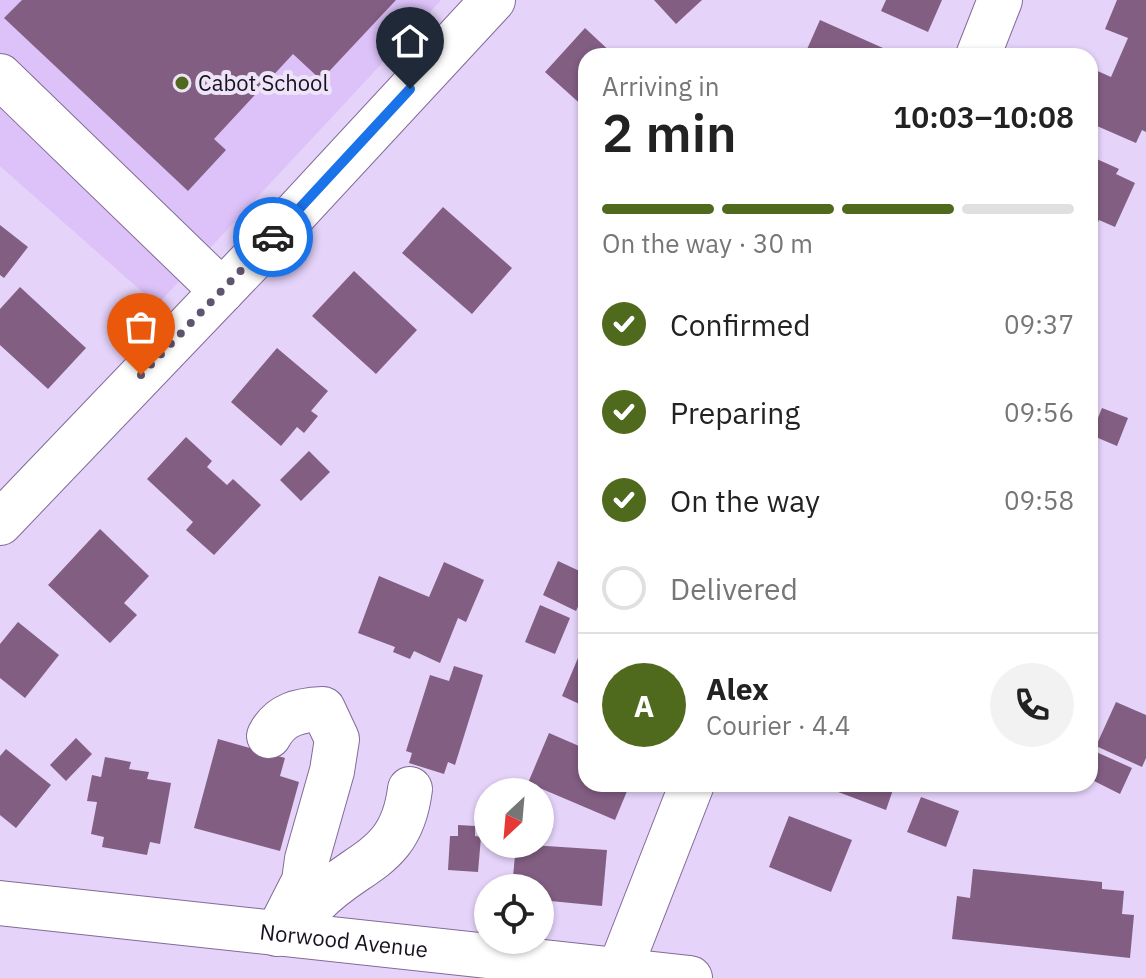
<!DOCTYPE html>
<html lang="en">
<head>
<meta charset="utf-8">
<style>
	:root { --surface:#fff; --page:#f2f2f2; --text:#222; --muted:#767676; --line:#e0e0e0; --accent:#4f6a1d }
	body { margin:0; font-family:"IBM Plex Sans",sans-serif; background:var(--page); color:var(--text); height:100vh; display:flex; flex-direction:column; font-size:30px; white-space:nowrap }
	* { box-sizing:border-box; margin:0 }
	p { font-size:26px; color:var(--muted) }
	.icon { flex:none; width:44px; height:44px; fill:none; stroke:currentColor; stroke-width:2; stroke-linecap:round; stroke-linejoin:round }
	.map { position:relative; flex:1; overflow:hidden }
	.sheet { position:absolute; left:578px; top:48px; width:520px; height:744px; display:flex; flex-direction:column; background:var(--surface); border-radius:24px; box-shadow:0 2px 6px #0004 }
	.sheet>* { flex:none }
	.needle { width:52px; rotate:206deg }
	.buttons { position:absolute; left:474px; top:778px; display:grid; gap:16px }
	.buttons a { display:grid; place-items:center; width:80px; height:80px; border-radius:50%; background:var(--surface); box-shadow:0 2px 6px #0004; font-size:40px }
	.pin { position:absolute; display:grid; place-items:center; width:68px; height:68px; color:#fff; margin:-82px -34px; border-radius:50% 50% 50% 0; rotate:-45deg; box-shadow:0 0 8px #0007 }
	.pin .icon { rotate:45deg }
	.courier { position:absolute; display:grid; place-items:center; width:80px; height:80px; margin:-40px; border:6px solid #1a73e8; border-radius:50%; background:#fff; color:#222; box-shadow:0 2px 10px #0007 }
	.head em { font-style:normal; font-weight:600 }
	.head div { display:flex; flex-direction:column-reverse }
	.head { display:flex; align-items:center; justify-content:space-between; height:136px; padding:0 24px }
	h1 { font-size:52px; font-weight:600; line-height:60px }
	.bar { display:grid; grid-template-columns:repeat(4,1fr); gap:12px 8px; align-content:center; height:96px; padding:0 24px }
	.bar i { height:10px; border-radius:6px; background:var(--line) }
	.bar .current { background:var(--accent) }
	.bar p { grid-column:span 4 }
	.line { display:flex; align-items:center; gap:20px; padding:0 24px; border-top:2px solid var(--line) }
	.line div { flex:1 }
	.round { display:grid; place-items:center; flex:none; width:84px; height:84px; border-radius:42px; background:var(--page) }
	ol { padding:0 24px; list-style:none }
	li { display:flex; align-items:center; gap:24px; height:88px }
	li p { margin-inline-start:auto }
	li .icon { padding:8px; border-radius:50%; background:var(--accent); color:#fff; stroke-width:4 }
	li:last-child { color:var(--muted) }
	li i { width:44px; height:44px; border:4px solid var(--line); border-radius:50% }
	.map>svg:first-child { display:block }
	.built { fill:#ddc2f9 }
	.building { fill:#825e82 }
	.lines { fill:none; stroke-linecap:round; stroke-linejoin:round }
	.minor-casing { stroke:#816b97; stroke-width:46 }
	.minor { stroke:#fff; stroke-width:44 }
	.done { stroke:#60556e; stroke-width:8; stroke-dasharray:0 14.4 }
	.route { stroke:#1a73e8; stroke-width:10 }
	.poi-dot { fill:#4f6a1d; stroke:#eee4f8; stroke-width:3 }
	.labels { text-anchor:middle; stroke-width:8; stroke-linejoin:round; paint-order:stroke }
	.poi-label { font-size:22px; fill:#191122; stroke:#eee4f8; text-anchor:start }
	.street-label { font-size:22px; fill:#191122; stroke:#eee4f8 }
</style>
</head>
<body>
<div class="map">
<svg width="1146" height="978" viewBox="0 0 1146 978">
	<rect width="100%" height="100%" fill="#e5d3fa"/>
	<path class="built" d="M 0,0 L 441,0 L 157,305 L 0,166 Z"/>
	<path class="building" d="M 22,0 L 396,0 L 321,80 L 293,54 L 214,139 L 226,150 L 188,191 L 4,18 Z
		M 654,0 L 702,0 L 676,24 Z
		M 886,0 L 942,0 L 928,32 L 881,11 Z
		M 1117,0 L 1146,0 L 1146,132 L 1142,130 L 1136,143 L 1090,123 L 1090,77 L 1093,69 L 1111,77 L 1128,38 L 1105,29 Z
		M 820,20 L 901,56 L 804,56 Z
		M 585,28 L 615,56 L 586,56 L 586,109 L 545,72 Z
		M 1090,156 L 1119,169 L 1116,174 L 1135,183 L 1115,227 L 1099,220 L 1093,234 L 1090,232 Z
		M 443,207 L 512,268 L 472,314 L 402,253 Z
		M 0,225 L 28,247 L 4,278 L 0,275 Z
		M 354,271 L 417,330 L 376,374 L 312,316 Z
		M 20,287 L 86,348 L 48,389 L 0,345 L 0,309 Z
		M 277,348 L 328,391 L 311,411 L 318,416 L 304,433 L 297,427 L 281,446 L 231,402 Z
		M 1102,408 L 1128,418 L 1117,446 L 1091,435 Z
		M 186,437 L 212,461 L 207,467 L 227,485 L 233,479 L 261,505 L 214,555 L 186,530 L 193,522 L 147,479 Z
		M 309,451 L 330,472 L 301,501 L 280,480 Z
		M 100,529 L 149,576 L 124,603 L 137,615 L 110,643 L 48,585 Z
		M 558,561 L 586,574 L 586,589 L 576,611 L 543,595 Z
		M 444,562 L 484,580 L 466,622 L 458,618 L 440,663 L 414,651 L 410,659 L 393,652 L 395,647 L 358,633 L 379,576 L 429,597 Z
		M 540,605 L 570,618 L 555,654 L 525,642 Z
		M 18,622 L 59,655 L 25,698 L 0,678 L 0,644 Z
		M 586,639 L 586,707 L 562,696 Z
		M 454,666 L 483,675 L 455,765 L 448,762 L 444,774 L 409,763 L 412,753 L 406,751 L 430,675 L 449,681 Z
		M 1116,702 L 1146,715 L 1146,758 L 1142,767 L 1096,746 Z
		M 549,733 L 586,749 L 586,784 L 630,784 L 615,820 L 528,783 Z
		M 76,738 L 92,754 L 66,781 L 50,765 Z
		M 218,739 L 285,758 L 280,776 L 299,782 L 280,851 L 194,828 Z
		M 6,749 L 51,785 L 16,828 L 0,815 L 0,756 Z
		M 1094,751 L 1132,768 L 1120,794 L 1090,779 L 1090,759 Z
		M 105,757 L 131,762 L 129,769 L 149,772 L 147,779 L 171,783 L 160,844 L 150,842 L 147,855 L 102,847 L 104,837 L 91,834 L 97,802 L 87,801 L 92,775 L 101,777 Z
		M 817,784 L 895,784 L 886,810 Z
		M 921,797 L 959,811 L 946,847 L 907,832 Z
		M 789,816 L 852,840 L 831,892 L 769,867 Z
		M 458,825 L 475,826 L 475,836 L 481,837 L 478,872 L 448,870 L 450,836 L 458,836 Z
		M 516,844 L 607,850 L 602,906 L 540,900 L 540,888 L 512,888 Z
		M 973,869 L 1102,882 L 1102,889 L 1124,891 L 1122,914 L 1134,915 L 1130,958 L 952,939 L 957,896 L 970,898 Z"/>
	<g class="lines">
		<g class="minor-casing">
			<g id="minor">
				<path d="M 978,56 L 1000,0"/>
				<path d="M 0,76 L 222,291"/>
				<path d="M 0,523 L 267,244 L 493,0"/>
				<path d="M 269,736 C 280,714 300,710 323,709 L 337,739 L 332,771 L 307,859 L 304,881 L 277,934"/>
				<path id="s1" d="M 0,903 L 690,978"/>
				<path d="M 296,934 C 302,923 308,910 316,902 C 358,859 401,861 410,789"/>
				<path d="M 619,971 L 692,784"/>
			</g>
		</g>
		<use href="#minor" class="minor"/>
	</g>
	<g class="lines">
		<path class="done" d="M 141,375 L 273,237"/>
		<path class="route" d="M 273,237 L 410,89"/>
	</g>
	<circle class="poi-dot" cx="182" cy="83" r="8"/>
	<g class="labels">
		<g class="poi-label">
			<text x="198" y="91">Cabot School</text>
		</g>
		<g class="street-label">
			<text dy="8" stroke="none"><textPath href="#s1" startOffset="346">Norwood Avenue</textPath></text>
		</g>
	</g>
</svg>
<div class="buttons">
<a><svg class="needle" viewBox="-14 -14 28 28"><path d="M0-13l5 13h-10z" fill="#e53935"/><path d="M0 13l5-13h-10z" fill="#767676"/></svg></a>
<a><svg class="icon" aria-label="locate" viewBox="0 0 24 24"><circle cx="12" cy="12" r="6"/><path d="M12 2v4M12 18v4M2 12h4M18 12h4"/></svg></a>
</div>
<div class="pin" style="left:141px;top:375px;background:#ea580c"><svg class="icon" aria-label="bag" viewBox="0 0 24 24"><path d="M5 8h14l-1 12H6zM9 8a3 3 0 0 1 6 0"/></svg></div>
<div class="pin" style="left:410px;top:89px;background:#1f2937"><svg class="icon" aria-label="home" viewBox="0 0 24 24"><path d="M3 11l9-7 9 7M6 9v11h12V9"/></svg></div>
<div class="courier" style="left:273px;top:237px"><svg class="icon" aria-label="car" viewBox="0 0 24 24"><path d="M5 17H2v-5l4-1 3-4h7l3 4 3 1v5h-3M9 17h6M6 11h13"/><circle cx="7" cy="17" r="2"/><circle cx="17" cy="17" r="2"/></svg></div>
<section class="sheet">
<div class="head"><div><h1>2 min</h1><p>Arriving in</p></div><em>10:03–10:08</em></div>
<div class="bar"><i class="current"></i><i class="current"></i><i class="current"></i><i></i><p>On the way · 30 m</p></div>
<ol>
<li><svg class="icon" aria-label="check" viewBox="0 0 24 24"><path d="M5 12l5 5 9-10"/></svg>Confirmed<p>09:37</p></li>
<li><svg class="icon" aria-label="check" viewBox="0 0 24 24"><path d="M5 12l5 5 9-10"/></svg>Preparing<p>09:56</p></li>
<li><svg class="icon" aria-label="check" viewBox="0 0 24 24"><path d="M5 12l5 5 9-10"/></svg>On the way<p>09:58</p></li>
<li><i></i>Delivered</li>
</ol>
<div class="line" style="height:144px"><b class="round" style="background:var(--accent);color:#fff">A</b><div><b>Alex</b><p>Courier · 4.4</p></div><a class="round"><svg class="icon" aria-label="phone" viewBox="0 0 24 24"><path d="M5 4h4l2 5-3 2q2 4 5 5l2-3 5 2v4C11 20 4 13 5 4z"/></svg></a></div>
</section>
</div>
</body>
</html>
